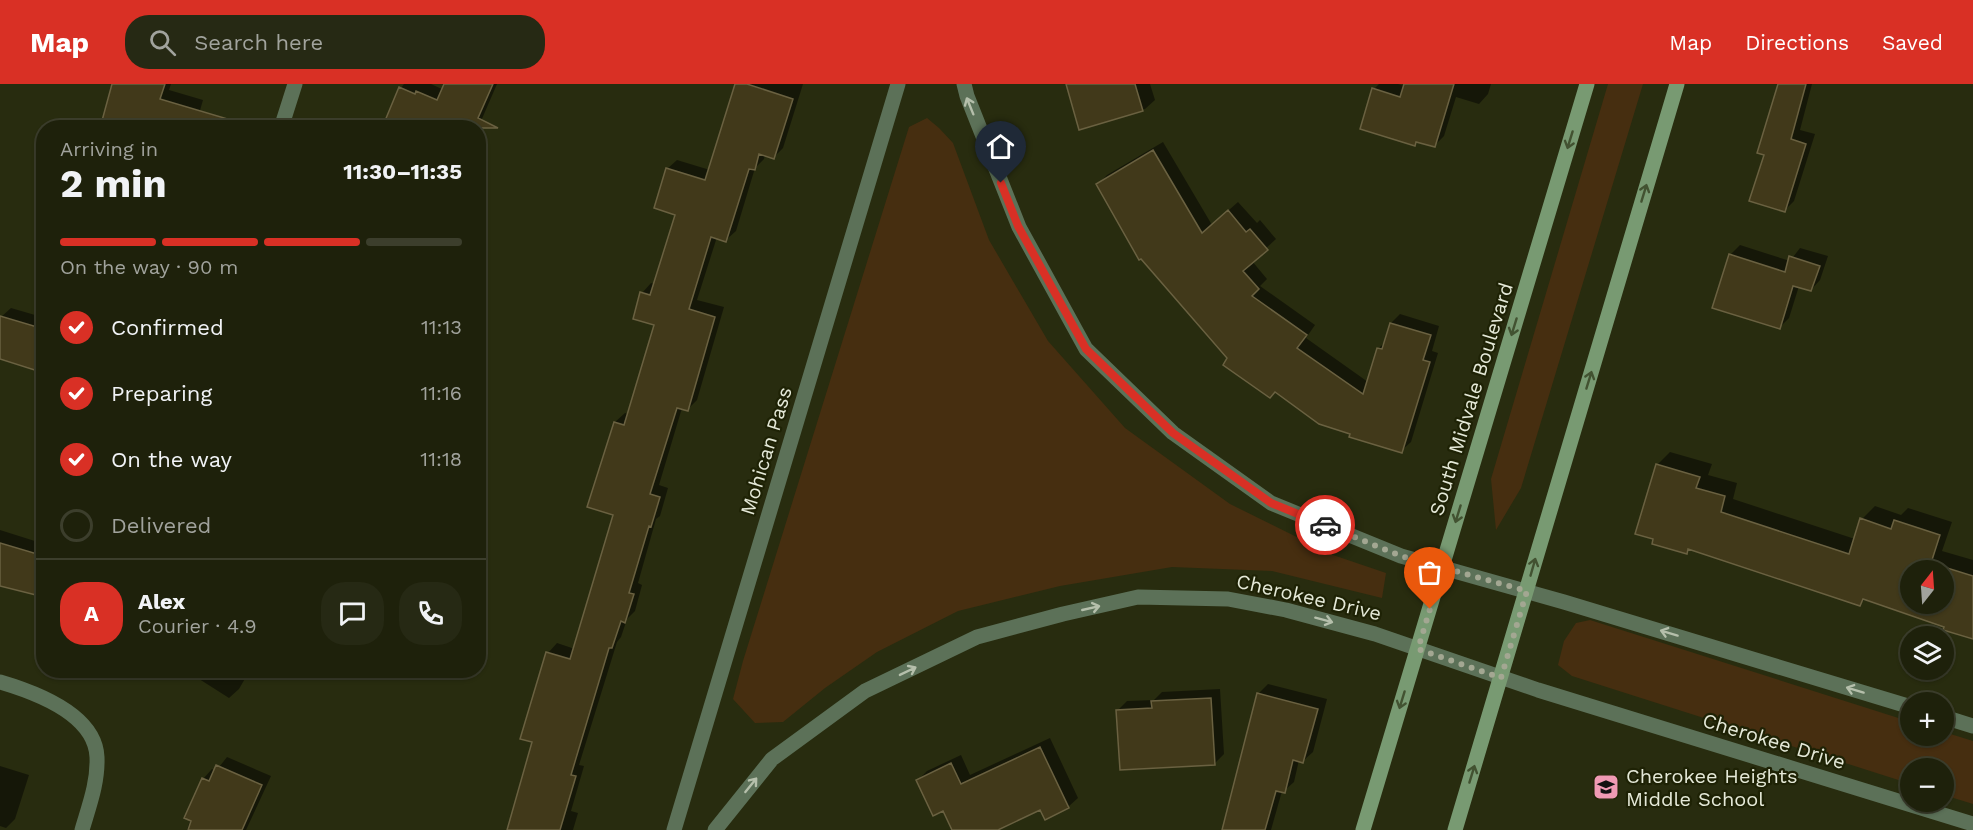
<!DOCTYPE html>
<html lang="en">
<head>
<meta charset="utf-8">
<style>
	:root { --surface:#1e210b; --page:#262914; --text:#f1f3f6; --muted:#a1a39d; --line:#3c3e2c; --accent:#d93025 }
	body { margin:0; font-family:"Work Sans",sans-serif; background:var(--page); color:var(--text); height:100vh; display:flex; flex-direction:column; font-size:22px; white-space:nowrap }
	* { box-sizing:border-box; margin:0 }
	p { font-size:20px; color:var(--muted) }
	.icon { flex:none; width:33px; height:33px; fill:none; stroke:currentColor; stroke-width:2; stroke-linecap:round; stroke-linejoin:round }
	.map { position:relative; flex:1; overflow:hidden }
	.drawer { position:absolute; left:36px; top:36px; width:450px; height:558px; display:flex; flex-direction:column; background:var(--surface); border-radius:24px; box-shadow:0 2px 4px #0004,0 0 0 2px var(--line) }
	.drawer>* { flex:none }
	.needle { width:39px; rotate:17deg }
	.buttons { position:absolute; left:1900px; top:476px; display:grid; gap:12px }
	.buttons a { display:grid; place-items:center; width:54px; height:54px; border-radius:50%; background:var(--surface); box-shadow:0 2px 4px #0004,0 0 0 2px var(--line); font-size:30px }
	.pin { position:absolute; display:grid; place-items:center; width:51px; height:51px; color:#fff; margin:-62px -26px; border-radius:50% 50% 50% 0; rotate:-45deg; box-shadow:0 0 6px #0007 }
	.pin .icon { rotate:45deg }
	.courier { position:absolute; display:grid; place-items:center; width:60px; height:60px; margin:-30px; border:4px solid #d93025; border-radius:50%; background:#fff; color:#222; box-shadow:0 2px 8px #0007 }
	.summary em { font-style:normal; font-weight:700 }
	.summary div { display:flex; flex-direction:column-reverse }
	.summary { display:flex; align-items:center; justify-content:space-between; height:102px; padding:0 24px }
	h1 { font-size:39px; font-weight:700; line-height:45px }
	.bar { display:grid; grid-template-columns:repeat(4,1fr); gap:9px 6px; align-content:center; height:72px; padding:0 24px }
	.bar i { height:8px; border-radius:4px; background:var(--line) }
	.bar .on { background:var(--accent) }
	.bar p { grid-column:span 4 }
	.line { display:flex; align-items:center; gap:15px; padding:0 24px; border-top:2px solid var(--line) }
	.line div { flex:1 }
	.round { display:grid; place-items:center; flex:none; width:63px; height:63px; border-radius:24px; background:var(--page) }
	ol { padding:0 24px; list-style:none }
	li { display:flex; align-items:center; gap:18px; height:66px }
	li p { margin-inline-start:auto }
	li .icon { padding:6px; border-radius:50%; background:var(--accent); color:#fff; stroke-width:4 }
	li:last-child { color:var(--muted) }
	li i { width:33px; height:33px; border:3px solid var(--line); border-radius:50% }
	header { display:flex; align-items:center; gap:36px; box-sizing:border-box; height:84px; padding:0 30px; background:var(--accent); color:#fff }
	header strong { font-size:28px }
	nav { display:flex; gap:33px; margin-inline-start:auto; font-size:21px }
	.search { width:420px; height:54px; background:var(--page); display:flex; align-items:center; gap:15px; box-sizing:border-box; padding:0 21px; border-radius:24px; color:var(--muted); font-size:22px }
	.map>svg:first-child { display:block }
	.green { fill:#462e10 }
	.shadow { fill:#0007; fill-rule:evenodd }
	.building { fill:#41391a; stroke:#6a6141; stroke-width:1.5; fill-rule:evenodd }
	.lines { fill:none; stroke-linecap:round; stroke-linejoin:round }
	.street { stroke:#5c7158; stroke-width:15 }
	.secondary { stroke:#789a72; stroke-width:15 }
	.oneway { stroke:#b5bfab }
	.oneway2 { stroke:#425231 }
	.done { stroke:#a3a792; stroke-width:6; stroke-dasharray:0 10.8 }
	.route { stroke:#d93025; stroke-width:8 }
	.labels { text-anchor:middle; stroke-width:4.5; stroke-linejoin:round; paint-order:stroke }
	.street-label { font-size:20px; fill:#e5e9d8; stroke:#1e2205 }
	.poi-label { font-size:20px; fill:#e5e9d8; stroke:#1e2205; text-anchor:start }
</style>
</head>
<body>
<header>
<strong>Map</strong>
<div class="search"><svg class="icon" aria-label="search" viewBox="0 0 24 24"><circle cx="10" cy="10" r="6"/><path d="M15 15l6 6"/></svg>Search here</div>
<nav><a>Map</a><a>Directions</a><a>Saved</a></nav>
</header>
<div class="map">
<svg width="1973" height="746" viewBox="0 0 1973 746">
	<rect width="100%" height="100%" fill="#282c0f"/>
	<path class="green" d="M 1608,0 L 1643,0 L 1521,404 L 1496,446 L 1491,395 Z
		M 927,34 L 939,44 L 953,59 L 989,156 L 1048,257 L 1125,344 L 1230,420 L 1333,471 L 1386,489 L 1382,514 L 1272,487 L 1172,483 L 1060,502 L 958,527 L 877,568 L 825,604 L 783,638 L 755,639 L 733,615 L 743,577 L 909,43 Z
		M 1590,536 L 1911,638 L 1911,651 L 1944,651 L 1944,648 L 1973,657 L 1973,720 L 1944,711 L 1944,684 L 1911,684 L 1911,700 L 1572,592 L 1558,581 L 1564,557 L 1576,539 Z"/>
	<path class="shadow" d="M 114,0 L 171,0 L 169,6 L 203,16 L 195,44 Z
		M 404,0 L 431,0 L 444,6 L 446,0 L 497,0 L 478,44 L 401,4 Z
		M 738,0 L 803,0 L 783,64 L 774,73 L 765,71 L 764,75 L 755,84 L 736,147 L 726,156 L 717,153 L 697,216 L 724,223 L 697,316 L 688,325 L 682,324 L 659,401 L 668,404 L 660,432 L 656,435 L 638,499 L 642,501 L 635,527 L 627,535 L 621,553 L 617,558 L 579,681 L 584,682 L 571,727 L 578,729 L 573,746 L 508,746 L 534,657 L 548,569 L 557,559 L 575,565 L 615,430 L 615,338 L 625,329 L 629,330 L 655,240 L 642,209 L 651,199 L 655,200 L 677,130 L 667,85 L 677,76 L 710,86 Z
		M 1067,0 L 1150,0 L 1155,16 L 1145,25 L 1080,44 Z
		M 1379,0 L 1398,0 L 1405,2 L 1406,0 L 1491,0 L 1488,10 L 1479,20 L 1456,13 L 1444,52 L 1434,62 L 1418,57 L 1415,61 L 1374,5 Z
		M 1779,0 L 1812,0 L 1800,46 L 1815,50 L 1794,117 L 1785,126 L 1766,70 Z
		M 1163,58 L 1212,141 L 1238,118 L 1257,139 L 1260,136 L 1276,155 L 1252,177 L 1267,195 L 1260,202 L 1315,241 L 1306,254 L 1368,298 L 1379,264 L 1386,257 L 1391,239 L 1400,230 L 1439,242 L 1432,267 L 1438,269 L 1411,358 L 1401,367 L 1352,349 L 1229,274 L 1098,100 L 1107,91 Z
		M 1740,161 L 1790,177 L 1800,164 L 1828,172 L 1820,196 L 1811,206 L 1799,202 L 1789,234 L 1779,244 L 1730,171 Z
		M 44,214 L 44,287 L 0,274 L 1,233 L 11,224 L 35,231 L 38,220 Z
		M 1670,368 L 1712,380 L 1708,391 L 1737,399 L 1733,415 L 1855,455 L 1862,435 L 1875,422 L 1901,431 L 1908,424 L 1952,438 L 1942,467 L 1973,476 L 1973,554 L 1946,542 L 1866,514 L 1860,520 L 1690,464 L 1686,468 L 1657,381 ZM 1911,486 L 1944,486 L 1944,519 L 1911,519 Z
		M 0,446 L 38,458 L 44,452 L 44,511 L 0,500 Z
		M 185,586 L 250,586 L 239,605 L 229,614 Z
		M 1268,600 L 1327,615 L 1313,668 L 1303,677 L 1299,676 L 1294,698 L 1284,707 L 1282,707 L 1271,746 L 1224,745 L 1259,609 Z
		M 1220,605 L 1224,670 L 1214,680 L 1117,627 L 1127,617 L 1154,616 L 1162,608 Z
		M 1050,654 L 1078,714 L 1068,723 L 1041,724 L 994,746 L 954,746 L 944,725 L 918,696 L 927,687 L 961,671 L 970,691 Z
		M 227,673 L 271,692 L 246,746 L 187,746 L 203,695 L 212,685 L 216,687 Z
		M 0,682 L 29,691 L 15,735 L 6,744 L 0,742 Z"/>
	<path class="building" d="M 112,0 L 165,0 L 160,15 L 231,36 L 230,44 L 100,44 Z
		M 444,0 L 493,0 L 478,34 L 498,44 L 382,44 L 399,3 L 415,10 L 416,7 L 437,16 Z
		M 735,0 L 747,0 L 793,15 L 774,75 L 759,70 L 755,86 L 749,85 L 726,158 L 711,153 L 689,225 L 715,233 L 688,327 L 677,324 L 650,410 L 660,413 L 651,443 L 649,442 L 629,509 L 634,510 L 625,539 L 621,537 L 612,564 L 609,564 L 571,691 L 576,692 L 560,746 L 507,746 L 532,658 L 520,655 L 546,568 L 570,575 L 613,431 L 587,423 L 614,338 L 624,341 L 654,241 L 633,235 L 640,208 L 650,211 L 675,131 L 654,124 L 666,84 L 705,96 Z
		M 1066,0 L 1135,0 L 1143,27 L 1079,46 Z
		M 1404,0 L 1454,0 L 1435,63 L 1416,58 L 1415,62 L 1360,45 L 1372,4 L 1400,13 Z
		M 1778,0 L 1806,0 L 1791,55 L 1806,60 L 1785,128 L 1749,117 L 1764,71 L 1757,69 Z
		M 1153,66 L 1202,149 L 1228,126 L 1246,148 L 1250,145 L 1268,166 L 1243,187 L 1259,205 L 1252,212 L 1307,251 L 1297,264 L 1363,310 L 1377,264 L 1382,265 L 1390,239 L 1431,251 L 1423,276 L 1430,278 L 1402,369 L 1349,353 L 1350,350 L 1319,340 L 1275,308 L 1270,314 L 1223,281 L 1227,274 L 1141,175 L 1139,176 L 1096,100 Z
		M 1729,170 L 1785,188 L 1789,172 L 1820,182 L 1811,207 L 1793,202 L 1780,245 L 1712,224 Z
		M 0,232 L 44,245 L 44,289 L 0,275 Z
		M 1656,380 L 1700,393 L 1696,404 L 1725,412 L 1721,428 L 1849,470 L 1860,434 L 1891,445 L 1894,436 L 1940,451 L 1931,479 L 1973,492 L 1973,555 L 1943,546 L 1944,543 L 1863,515 L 1860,522 L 1688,465 L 1687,470 L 1652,460 L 1653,455 L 1635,450 ZM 1911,486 L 1944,486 L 1944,519 L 1911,519 Z
		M 0,459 L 44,472 L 44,513 L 0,502 Z
		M 1257,609 L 1318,625 L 1303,679 L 1293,676 L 1285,709 L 1276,707 L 1265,746 L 1222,746 Z
		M 1211,614 L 1215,681 L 1120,686 L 1116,626 L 1152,624 L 1151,617 Z
		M 1040,663 L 1069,724 L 1045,736 L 1040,726 L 998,746 L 952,746 L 943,727 L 933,732 L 916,696 L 951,679 L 961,700 Z
		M 216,681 L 262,701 L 242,746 L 188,746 L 191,737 L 184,734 L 202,694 L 209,697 Z"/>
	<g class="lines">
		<path class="street" d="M 964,0 L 967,12 L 1019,143 L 1086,265 L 1173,349 L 1271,419 L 1401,472 L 1564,518 L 1911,623
			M 281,44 L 295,0
			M 0,598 C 34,608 95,630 97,673 C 98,699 89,722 82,746
			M 1944,633 L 1973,642
			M 674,746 L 898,0
			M 715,746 L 772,675 L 865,607 L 977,553 L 1063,530 L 1138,513 L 1228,515 L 1286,526 L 1375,550 L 1538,606 L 1973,740"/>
		<path class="secondary" d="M 1363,746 L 1587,0
			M 1455,746 L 1677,0"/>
	</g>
	<defs><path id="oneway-shaft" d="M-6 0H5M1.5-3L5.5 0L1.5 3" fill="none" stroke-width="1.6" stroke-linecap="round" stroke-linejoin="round" transform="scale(1.5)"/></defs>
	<g class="oneway">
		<use href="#oneway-shaft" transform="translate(970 22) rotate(-112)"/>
		<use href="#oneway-shaft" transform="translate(1091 524) rotate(-13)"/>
		<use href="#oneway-shaft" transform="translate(1324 536) rotate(15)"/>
		<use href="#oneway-shaft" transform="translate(1669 549) rotate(-163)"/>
		<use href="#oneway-shaft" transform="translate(908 587) rotate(-26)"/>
		<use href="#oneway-shaft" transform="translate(1855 606) rotate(-163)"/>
		<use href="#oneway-shaft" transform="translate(751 701) rotate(-51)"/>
	</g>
	<g class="oneway2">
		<use href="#oneway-shaft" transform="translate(1570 56) rotate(107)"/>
		<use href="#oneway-shaft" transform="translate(1644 109) rotate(-73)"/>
		<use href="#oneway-shaft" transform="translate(1514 243) rotate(107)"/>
		<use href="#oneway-shaft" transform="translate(1589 296) rotate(-73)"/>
		<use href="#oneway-shaft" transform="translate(1458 430) rotate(107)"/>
		<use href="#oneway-shaft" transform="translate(1533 483) rotate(-74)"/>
		<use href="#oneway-shaft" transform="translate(1402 616) rotate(107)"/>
		<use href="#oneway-shaft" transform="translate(1472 690) rotate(-73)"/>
	</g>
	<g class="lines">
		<path class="done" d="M 1325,441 L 1401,472 L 1527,507 L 1501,594 L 1418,565 L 1430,525"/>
		<path class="route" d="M 1001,99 L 1018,142 L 1086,265 L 1173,349 L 1271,419 L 1325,441"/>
	</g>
	<defs>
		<g id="school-square" transform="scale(1.35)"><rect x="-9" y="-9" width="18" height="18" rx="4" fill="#f09ab4" stroke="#1e2205"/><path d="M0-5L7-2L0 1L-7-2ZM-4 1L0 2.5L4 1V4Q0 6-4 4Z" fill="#111"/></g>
	</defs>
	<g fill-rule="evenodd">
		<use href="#school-square" x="1606" y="703"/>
	</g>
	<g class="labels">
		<g class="street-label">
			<text transform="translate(1471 315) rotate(-73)" y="7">South Midvale Boulevard</text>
			<text transform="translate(766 367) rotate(-73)" y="7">Mohican Pass</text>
			<text transform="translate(1309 513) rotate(13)" y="7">Cherokee Drive</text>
			<text transform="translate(1774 657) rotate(17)" y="7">Cherokee Drive</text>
		</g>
		<g class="poi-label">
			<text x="1626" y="699">Cherokee Heights<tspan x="1626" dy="23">Middle School</tspan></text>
		</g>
	</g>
</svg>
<div class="buttons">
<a><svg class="needle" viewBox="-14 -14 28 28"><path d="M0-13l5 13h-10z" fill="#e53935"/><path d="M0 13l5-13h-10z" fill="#a1a39d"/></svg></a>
<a><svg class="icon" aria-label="layers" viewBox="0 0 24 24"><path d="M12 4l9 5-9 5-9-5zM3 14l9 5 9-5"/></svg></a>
<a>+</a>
<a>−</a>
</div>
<div class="pin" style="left:1430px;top:525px;background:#ea580c"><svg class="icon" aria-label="bag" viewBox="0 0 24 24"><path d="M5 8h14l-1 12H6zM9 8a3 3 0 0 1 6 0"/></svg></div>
<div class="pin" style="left:1001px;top:99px;background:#1f2937"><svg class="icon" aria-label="home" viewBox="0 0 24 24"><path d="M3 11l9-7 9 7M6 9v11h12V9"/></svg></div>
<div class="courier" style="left:1325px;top:441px"><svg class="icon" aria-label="car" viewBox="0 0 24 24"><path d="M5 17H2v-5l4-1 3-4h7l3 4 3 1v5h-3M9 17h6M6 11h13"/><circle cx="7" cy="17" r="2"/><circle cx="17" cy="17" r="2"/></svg></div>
<section class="drawer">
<div class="summary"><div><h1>2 min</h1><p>Arriving in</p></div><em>11:30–11:35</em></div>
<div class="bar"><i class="on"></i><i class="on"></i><i class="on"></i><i></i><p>On the way · 90 m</p></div>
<ol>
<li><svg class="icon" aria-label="check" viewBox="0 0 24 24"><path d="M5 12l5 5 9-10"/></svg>Confirmed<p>11:13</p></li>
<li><svg class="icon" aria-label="check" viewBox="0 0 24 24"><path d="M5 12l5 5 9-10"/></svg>Preparing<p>11:16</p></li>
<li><svg class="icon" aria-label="check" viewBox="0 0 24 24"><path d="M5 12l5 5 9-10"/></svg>On the way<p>11:18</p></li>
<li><i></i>Delivered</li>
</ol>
<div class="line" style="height:108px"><b class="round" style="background:var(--accent);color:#fff">A</b><div><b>Alex</b><p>Courier · 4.9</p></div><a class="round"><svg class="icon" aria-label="chat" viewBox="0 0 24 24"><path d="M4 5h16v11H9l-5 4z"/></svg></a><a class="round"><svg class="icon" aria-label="phone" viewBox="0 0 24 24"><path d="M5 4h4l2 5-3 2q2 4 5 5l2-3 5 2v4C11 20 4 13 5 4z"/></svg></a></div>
</section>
</div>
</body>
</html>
